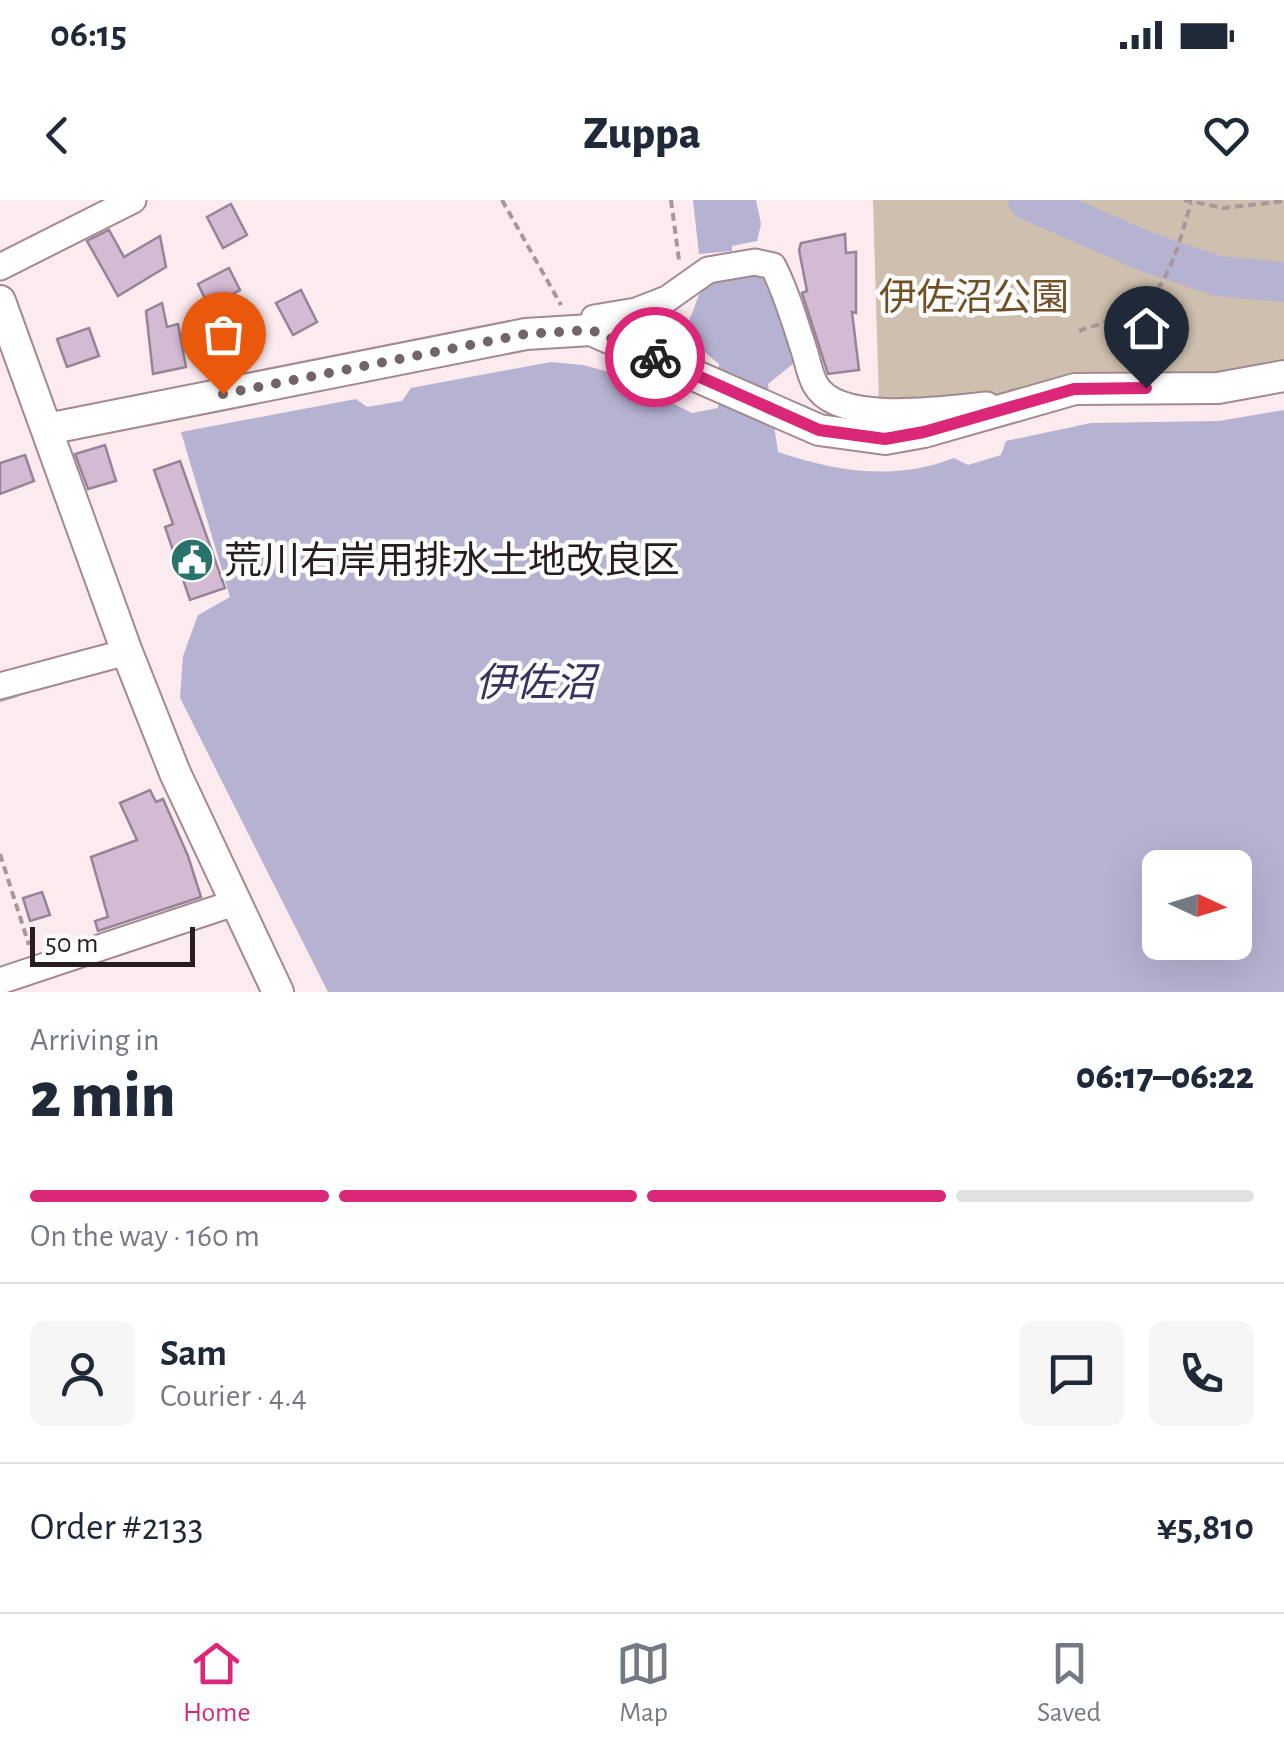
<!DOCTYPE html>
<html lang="en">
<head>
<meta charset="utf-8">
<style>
	:root { --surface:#fff; --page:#f6f6f7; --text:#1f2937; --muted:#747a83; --line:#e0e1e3; --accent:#db2777 }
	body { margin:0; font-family:"Alegreya Sans","Noto Sans JP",sans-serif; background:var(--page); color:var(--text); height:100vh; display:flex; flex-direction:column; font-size:38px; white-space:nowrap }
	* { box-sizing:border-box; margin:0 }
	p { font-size:32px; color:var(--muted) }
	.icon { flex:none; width:55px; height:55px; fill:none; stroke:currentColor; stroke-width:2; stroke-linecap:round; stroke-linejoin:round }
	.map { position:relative; height:792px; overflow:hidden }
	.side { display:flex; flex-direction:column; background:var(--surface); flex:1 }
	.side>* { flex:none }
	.needle { width:65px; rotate:94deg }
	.buttons { position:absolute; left:1142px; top:650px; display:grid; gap:20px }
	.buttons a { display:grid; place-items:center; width:110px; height:110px; border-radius:15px; background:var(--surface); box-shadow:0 10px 40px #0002; font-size:50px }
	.scale { position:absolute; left:30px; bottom:25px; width:165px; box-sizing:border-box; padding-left:10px; border:5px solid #271d20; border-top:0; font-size:28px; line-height:35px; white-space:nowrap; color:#271d20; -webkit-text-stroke:8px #fcfcfc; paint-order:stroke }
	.pin { position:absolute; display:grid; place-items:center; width:85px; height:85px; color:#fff; margin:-102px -42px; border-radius:50% 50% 50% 0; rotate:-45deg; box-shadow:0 0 10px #0007 }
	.pin .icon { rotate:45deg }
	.courier { position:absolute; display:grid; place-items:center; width:100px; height:100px; margin:-50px; border:8px solid #db2777; border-radius:50%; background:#fff; color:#222; box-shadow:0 2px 12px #0007 }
	.overview em { font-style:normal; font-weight:800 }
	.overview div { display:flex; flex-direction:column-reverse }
	.overview { display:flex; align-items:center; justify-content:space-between; height:170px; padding:0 30px }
	h1 { font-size:65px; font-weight:800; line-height:75px }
	.bar { display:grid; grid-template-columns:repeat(4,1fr); gap:15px 10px; align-content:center; height:120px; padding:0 30px }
	.bar i { height:12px; border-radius:8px; background:var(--line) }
	.bar .active { background:var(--accent) }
	.bar p { grid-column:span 4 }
	.line { display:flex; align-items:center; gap:25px; padding:0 30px; border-top:2px solid var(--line) }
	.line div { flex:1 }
	.round { display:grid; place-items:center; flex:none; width:105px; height:105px; border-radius:15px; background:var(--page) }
	.status { display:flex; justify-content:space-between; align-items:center; height:70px; padding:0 50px; background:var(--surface); direction:ltr }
	.status svg { height:28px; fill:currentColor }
	header { display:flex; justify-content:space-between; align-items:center; height:130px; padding:0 30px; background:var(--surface); font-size:45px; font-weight:800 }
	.dock { display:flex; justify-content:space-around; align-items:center; height:140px; border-top:2px solid var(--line); background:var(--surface); font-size:28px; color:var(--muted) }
	.dock a { display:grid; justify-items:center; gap:5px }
	.dock .active { color:var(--accent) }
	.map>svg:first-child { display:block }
	.green { fill:#cebfae }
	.water { fill:#b6b2d2; fill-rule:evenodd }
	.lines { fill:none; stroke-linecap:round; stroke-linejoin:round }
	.stream { stroke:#b6b2d2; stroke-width:6 }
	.river { stroke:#b6b2d2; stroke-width:40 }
	.building { fill:#d4bbd4; stroke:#968496; stroke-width:2.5 }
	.minor-casing { stroke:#a38990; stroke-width:29 }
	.tertiary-casing { stroke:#a38990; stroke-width:34 }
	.path { stroke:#a6979b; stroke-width:4; stroke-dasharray:8 5; stroke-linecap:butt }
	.minor { stroke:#fff; stroke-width:25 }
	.tertiary { stroke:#fff; stroke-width:30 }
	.done { stroke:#716568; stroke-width:10; stroke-dasharray:0 18 }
	.route { stroke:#db2777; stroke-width:12 }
	.labels { text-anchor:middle; stroke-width:9; stroke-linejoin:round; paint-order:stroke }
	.park-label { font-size:38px; fill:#725025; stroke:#fcfcfc }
	.poi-label { font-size:38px; fill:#271d20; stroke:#fcfcfc; text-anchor:start }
	.water-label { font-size:40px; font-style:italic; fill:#3a315c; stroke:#fcfcfc }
</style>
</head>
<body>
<div class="status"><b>06:15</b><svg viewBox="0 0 49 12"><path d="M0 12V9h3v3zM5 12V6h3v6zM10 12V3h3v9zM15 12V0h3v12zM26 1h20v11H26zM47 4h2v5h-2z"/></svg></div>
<header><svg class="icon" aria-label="back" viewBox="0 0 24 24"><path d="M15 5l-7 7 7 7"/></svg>Zuppa<svg class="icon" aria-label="heart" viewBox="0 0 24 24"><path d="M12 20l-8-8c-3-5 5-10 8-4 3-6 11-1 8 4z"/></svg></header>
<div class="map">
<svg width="1284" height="792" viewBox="0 0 1284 792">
	<rect width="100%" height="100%" fill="#fbeaee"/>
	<path class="green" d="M 873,0 L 1284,0 L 1284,168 L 879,204 Z"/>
	<path class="water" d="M 693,0 L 756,0 L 761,24 L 757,41 L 732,46 L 732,51 L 699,54 Z
		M 754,71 L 768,80 L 794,163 L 768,184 L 778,252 C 838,272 894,281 954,258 L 968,265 L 1001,255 L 1006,241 L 1091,223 L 1219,221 L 1284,210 L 1284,792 L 328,792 L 180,498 L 183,456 L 198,415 L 230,397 L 181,232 L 356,199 L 367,207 L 402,201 L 411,188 L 551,162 L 583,165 L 613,173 L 692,213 L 718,208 L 719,164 L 692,142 L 688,124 L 702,87 L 709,82 ZM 1160,668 L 1235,668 L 1235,742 L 1160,742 Z"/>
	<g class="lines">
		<path class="stream" d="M 0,499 L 17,494"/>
		<path class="river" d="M 1028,0 L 1147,52 L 1218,76 L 1284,82"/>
	</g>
	<path class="building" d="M 231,4 L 247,35 L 223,48 L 207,17 Z
		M 109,30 L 124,57 L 160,36 L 166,67 L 118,96 L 87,41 Z
		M 845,34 L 846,53 L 856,52 L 856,113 L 852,112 L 859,170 L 828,174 L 802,93 L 807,91 L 799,50 L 801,43 Z
		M 229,68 L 240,90 L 209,107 L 198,84 Z
		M 301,90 L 317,122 L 293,135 L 276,103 Z
		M 162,103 L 167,127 L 178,124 L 186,167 L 153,174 L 146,111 Z
		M 89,128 L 99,156 L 67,167 L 57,139 Z
		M 105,245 L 116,281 L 88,289 L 75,254 Z
		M 25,255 L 34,281 L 0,294 L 0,263 Z
		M 180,261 L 225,388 L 190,400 L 165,327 L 173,324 L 154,270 Z
		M 150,590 L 156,602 L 163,599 L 188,656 L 201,697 L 98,731 L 95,721 L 108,717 L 91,657 L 137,640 L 120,603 Z
		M 42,692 L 50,715 L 30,721 L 23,698 Z"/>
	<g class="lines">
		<g class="minor-casing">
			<path id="minor" d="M 0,67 L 133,0
				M 591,130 L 594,118 L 636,111 L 667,99 L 708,70 L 755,62 L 773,66 C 786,92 794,119 803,147 C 807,158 809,173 815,184 C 837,226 946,209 987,205
				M 0,486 L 127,452
				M 0,781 L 237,702"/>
		</g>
		<g class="tertiary-casing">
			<path id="tertiary" d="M 0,101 L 127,452 L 175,573 L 278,792
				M 47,229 L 526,134 L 591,130 L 819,230 L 885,239 L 924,232 L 1075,189 L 1218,188 L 1284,176"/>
		</g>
		<path class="path" d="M 502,0 L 561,105
			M 671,0 L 679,60
			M 1184,0 L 1224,8 L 1284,1
			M 1079,131 C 1098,124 1122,119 1139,108 C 1171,85 1180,38 1191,3
			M 0,654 L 29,745"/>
		<use href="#minor" class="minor"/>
		<use href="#tertiary" class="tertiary"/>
	</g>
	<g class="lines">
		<path class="done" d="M 223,194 L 526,134 L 591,130 L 655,157"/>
		<path class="route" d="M 655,157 L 819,230 L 885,239 L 924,232 L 1074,189 L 1146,188"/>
	</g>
	<defs>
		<g id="civic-disc" transform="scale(2.25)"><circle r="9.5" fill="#2a736c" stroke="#fcfcfc"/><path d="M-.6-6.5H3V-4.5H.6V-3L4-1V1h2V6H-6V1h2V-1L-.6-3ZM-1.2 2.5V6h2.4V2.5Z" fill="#fff"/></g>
	</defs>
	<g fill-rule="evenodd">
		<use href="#civic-disc" x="192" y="360"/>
	</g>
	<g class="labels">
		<g class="park-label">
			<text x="974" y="110">伊佐沼公園</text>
		</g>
		<g class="poi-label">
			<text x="224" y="373">荒川右岸用排水土地改良区</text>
		</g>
		<g class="water-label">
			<text x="535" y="496">伊佐沼</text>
		</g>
	</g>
</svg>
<div class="buttons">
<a><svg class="needle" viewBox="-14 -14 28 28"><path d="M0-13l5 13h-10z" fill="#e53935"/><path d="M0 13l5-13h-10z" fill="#747a83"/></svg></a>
</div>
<div class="scale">50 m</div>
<div class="pin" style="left:223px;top:194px;background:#ea580c"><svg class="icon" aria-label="bag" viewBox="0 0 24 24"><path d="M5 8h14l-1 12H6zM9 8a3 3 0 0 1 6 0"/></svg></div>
<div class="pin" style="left:1146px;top:188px;background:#1f2937"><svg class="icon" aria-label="home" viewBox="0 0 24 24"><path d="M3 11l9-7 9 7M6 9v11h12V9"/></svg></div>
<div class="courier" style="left:655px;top:157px"><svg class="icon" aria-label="bike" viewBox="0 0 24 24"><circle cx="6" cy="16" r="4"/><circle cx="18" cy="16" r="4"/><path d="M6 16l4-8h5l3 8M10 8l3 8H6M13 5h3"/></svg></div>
</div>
<section class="side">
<div class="overview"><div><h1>2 min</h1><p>Arriving in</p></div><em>06:17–06:22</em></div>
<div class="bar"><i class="active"></i><i class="active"></i><i class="active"></i><i></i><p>On the way · 160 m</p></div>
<div class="line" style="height:180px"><a class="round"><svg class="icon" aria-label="person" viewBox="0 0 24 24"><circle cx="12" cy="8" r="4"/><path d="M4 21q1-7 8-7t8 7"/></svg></a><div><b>Sam</b><p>Courier · 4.4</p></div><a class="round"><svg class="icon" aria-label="chat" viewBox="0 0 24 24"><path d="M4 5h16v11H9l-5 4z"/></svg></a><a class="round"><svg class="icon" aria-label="phone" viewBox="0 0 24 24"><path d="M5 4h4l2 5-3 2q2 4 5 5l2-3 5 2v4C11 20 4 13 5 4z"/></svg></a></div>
<div class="line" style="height:130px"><div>Order #2133</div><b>¥5,810</b></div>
</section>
<nav class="dock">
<a class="active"><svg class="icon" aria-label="home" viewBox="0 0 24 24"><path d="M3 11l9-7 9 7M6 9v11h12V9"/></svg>Home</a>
<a><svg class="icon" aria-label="map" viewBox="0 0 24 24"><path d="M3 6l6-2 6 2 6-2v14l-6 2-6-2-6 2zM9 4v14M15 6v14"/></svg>Map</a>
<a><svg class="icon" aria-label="saved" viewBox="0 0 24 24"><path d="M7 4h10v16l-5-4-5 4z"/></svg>Saved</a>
</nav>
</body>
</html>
